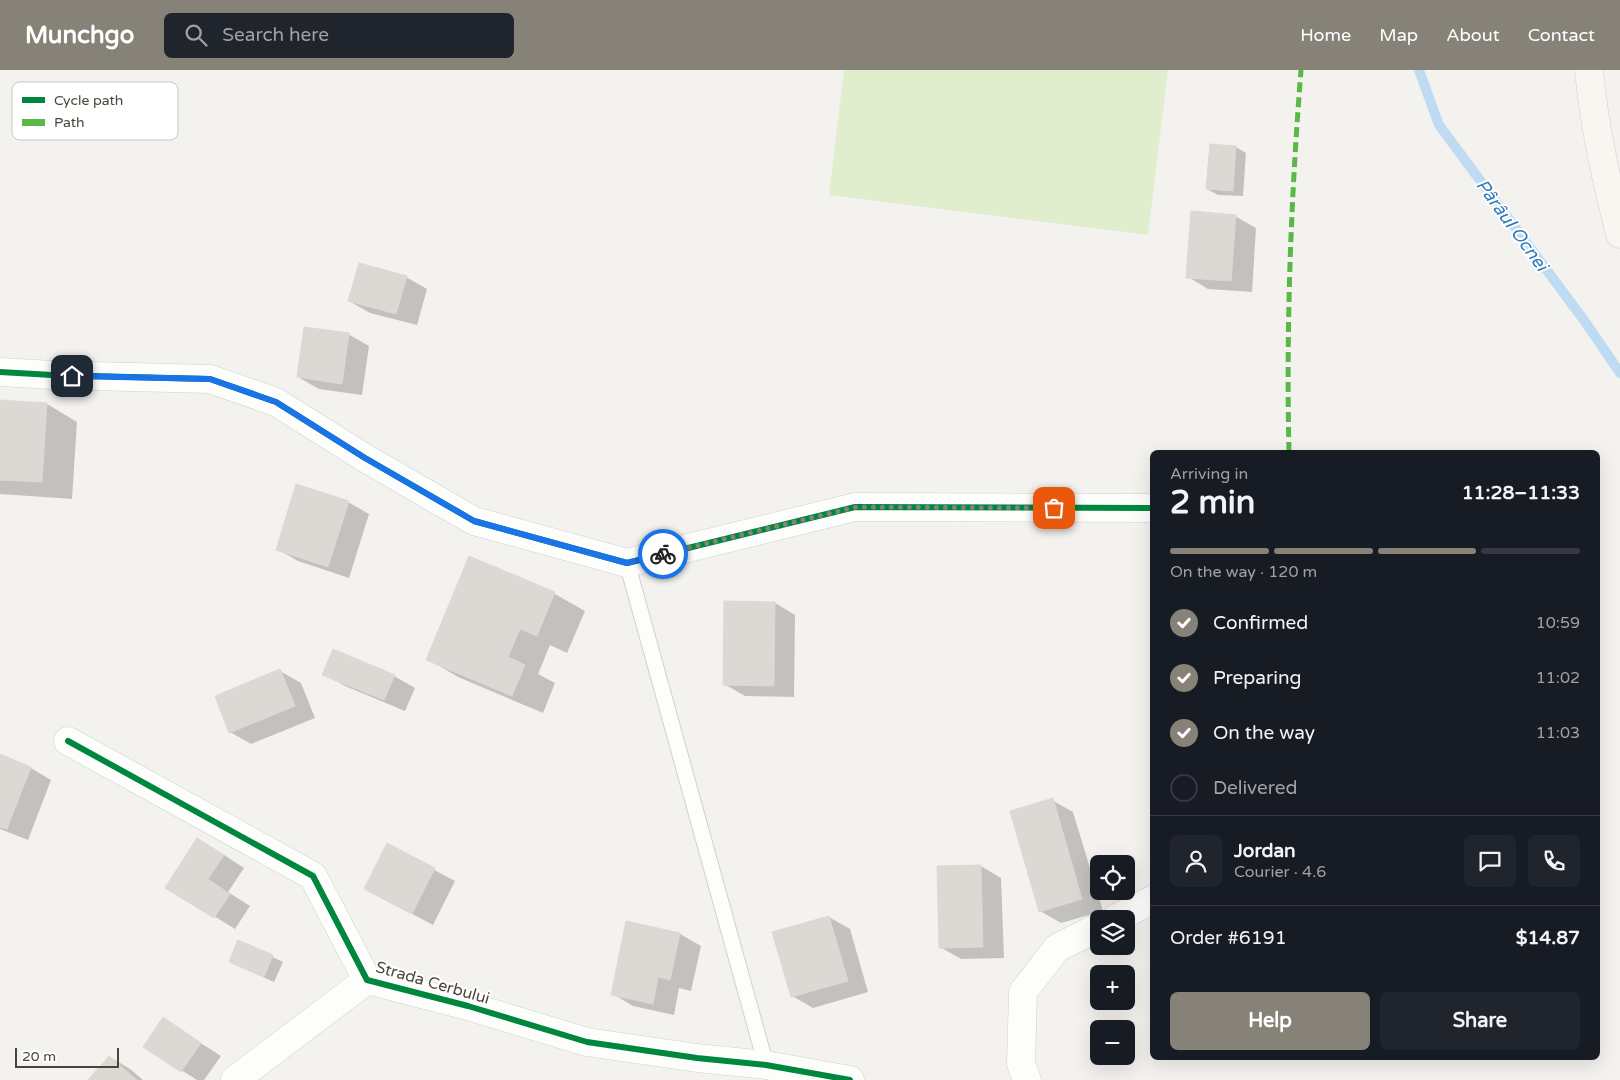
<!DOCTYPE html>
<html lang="en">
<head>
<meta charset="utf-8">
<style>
	:root { --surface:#171b24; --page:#20242c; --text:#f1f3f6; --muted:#9ea1a6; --line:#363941; --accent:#868278 }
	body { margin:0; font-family:"Varela Round",sans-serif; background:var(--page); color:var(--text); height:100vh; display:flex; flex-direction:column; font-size:19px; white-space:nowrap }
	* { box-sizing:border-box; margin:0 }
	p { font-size:16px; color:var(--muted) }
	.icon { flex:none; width:28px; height:28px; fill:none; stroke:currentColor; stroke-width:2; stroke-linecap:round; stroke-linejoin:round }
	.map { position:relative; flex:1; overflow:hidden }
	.sheet { position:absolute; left:1150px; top:380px; width:450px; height:610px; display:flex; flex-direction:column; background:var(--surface); border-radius:8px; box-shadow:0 5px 20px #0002 }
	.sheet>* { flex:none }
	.fabs { position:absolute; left:1090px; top:785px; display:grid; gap:10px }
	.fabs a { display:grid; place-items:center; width:45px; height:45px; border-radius:8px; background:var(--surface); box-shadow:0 5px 20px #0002; font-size:25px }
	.scale { position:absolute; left:15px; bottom:12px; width:104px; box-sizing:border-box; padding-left:5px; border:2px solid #4b4539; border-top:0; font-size:14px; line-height:18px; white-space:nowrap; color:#4b4539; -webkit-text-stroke:4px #fff; paint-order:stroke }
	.pin { position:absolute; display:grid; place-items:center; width:42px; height:42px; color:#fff; margin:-21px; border-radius:10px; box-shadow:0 2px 8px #0006 }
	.courier { position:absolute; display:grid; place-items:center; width:50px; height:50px; margin:-25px; border:4px solid #1a73e8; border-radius:50%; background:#fff; color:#222; box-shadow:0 1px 6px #0007 }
	.headline em { font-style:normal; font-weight:700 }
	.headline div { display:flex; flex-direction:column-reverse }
	.headline { display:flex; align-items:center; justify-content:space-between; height:85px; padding:0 20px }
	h1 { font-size:32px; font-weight:700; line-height:38px }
	.bar { display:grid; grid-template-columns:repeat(4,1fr); gap:8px 5px; align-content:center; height:60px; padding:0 20px }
	.bar i { height:6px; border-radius:4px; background:var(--line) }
	.bar .active { background:var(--accent) }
	.bar p { grid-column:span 4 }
	.line { display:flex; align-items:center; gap:12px; padding:0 20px; border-top:1px solid var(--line) }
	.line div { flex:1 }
	.round { display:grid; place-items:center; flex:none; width:52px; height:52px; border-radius:8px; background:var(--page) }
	ol { padding:0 20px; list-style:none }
	li { display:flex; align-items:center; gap:15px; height:55px }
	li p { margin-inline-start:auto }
	li .icon { padding:5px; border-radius:50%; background:var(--accent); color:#fff; stroke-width:4 }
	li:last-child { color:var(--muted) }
	li i { width:28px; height:28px; border:2px solid var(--line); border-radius:50% }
	.action { display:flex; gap:10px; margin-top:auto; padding:10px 20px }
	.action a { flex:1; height:58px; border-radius:8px; background:var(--accent); color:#fff; font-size:20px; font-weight:700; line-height:58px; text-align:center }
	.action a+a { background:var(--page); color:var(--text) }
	header { display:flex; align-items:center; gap:30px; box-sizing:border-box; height:70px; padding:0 25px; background:var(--accent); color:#fff }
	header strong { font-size:24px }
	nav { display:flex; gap:28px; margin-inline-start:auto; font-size:18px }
	.search { width:350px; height:45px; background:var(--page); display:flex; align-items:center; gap:12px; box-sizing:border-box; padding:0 18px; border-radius:8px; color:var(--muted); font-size:19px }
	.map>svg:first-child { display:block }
	.green { fill:#e0eece }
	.shadow { fill:#0003 }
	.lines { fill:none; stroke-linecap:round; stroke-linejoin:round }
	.stream { stroke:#bfdbf2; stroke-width:10 }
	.building { fill:#dcd9d5; stroke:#dcd9d3 }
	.lane-casing { stroke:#d2d0cb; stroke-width:17 }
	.street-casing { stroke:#d2d0cb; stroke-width:29 }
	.secondary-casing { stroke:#d3d0c5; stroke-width:29 }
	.lane { stroke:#fdfdfc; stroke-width:15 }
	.street { stroke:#fdfdfc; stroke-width:28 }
	.secondary { stroke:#f7f6f1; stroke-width:28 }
	.quiet { stroke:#58b947; stroke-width:5; stroke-dasharray:10 5; stroke-linecap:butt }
	.cycleway-casing { stroke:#fff; stroke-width:9 }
	.cycleway { stroke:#00873e; stroke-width:6 }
	.done { stroke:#868278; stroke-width:5; stroke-dasharray:0 9 }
	.route { stroke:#1a73e8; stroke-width:6 }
	.labels { text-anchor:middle; stroke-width:4; stroke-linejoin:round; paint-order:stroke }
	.street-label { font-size:16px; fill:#4b4539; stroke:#fff }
	.water-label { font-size:18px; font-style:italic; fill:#2d7abc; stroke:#fff }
	.key { fill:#fff; stroke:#c9c7c4; stroke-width:1 }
	.key-label { font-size:14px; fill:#4b4539 }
</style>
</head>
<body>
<header>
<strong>Munchgo</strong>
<div class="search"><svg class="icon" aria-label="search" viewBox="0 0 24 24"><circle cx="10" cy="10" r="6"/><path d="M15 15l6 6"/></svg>Search here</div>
<nav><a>Home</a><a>Map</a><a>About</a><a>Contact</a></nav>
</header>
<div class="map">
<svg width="1620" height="1010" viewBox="0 0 1620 1010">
	<rect width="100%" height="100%" fill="#f4f2ee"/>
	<path class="green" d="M 844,0 L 1168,0 L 1148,165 L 829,125 Z"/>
	<path class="shadow" d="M 1236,77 L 1246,83 L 1243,126 L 1218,125 L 1207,119 Z
		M 1235,146 L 1256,158 L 1252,222 L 1208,219 L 1188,207 Z
		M 406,207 L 427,219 L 417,255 L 370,243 L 349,231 Z
		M 348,264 L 369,276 L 362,325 L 319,319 L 298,307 Z
		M 0,331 L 47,334 L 77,352 L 72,429 L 0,424 Z
		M 348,432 L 369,444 L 349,508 L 298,491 L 277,479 Z
		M 470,488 L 555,524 L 585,541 L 567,583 L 550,575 L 538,604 L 555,613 L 543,643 L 458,607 L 428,589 Z
		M 775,533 L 795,545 L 794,627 L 745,626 L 724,614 Z
		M 280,601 L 301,613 L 315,648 L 251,674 L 230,662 Z
		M 324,604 L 394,606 L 415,618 L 405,641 L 345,616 Z
		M 0,686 L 31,698 L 51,710 L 28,770 L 0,759 Z
		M 1052,730 L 1073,742 L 1103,841 L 1061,853 L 1040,841 Z
		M 387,775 L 455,811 L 433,855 L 386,830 Z
		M 218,781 L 244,798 L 228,822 L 250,836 L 235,859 L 167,817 Z
		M 981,796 L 1001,808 L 1004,888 L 961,889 L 940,877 Z
		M 829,847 L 850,859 L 868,922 L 813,938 L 792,926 Z
		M 680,864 L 701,876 L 691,921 L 679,918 L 674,945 L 633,936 L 613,924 Z
		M 239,871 L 283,892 L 274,912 L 230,892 Z
		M 163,949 L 221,986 L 204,1010 L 197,1010 L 145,977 Z
		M 110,987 L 130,999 L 143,1010 L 90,1010 Z"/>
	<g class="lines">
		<path class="stream" d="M 1419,0 L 1439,55 L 1586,253 L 1620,303"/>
	</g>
	<path class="building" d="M 1210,74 L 1236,76 L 1233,121 L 1206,119 Z
		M 1191,141 L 1236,145 L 1231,211 L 1186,208 Z
		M 359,193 L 407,206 L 396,244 L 348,231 Z
		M 304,257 L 349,263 L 342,314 L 297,307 Z
		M 0,330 L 47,333 L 42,412 L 0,410 Z
		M 296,414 L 349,431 L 328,497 L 276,480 Z
		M 469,486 L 555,522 L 537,566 L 520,559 L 508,587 L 525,595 L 512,626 L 426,590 Z
		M 724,531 L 775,532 L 774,616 L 723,615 Z
		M 333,579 L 395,605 L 384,630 L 322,605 Z
		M 280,599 L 295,636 L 229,663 L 215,626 Z
		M 0,684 L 31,697 L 7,759 L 0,757 Z
		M 1053,728 L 1082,829 L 1039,842 L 1010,741 Z
		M 197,768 L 224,785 L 208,809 L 230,824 L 214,848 L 165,818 Z
		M 387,773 L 435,798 L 412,844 L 364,819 Z
		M 981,795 L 983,877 L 939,878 L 937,796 Z
		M 829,846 L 848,911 L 791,927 L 772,862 Z
		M 626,851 L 680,863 L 670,910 L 658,907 L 653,934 L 611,925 Z
		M 238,870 L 273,885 L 264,907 L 229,892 Z
		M 163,947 L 201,973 L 181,1002 L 143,977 Z
		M 109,986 L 137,1010 L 88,1010 Z"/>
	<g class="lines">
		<g class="lane-casing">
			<path id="lane" d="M 627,493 L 766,995"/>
		</g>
		<g class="street-casing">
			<path id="street" d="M 0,302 L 52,305 L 210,309 L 276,332 L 365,388 L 474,451 L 627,493 L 855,437 L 1152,438
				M 68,671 L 313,806 L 367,910 L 468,936 L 587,972 L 697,988 L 766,995 L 850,1010
				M 1115,849 L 1152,830
				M 235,1010 L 367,910
				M 1027,1010 L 1021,994 L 1023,922 L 1057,878 L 1099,857"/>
		</g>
		<g class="secondary-casing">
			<path id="secondary" d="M 1589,0 C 1594,56 1606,110 1620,164"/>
		</g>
		<use href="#lane" class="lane"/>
		<use href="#street" class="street"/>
		<use href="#secondary" class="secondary"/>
		<path class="quiet" d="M 1289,382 C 1286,255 1291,127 1301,0"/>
		<g class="cycleway-casing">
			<path id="cycleway" d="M 0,302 L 52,305 L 210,309 L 276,332 L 365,388 L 474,451 L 627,493 L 855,437 L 1152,438
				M 68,671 L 313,806 L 367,910 L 468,936 L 587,972 L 697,988 L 766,995 L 850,1010"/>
		</g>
		<use href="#cycleway" class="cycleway"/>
	</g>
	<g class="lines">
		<path class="done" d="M 663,484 L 856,437 L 1054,438"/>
		<path class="route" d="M 72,306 L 210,309 L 276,332 L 365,388 L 474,451 L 627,493 L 663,484"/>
	</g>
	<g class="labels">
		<g class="street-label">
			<text transform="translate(433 912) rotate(16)" y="6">Strada Cerbului</text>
		</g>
		<g class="water-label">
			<text transform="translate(1512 155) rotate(54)" y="6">Pârâul Ocnei</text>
		</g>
	</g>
	<rect x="12" y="12" width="166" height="58" rx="8" class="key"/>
	<rect x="22" y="27" width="23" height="6" fill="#00873e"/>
	<rect x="22" y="49" width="23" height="7" fill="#58b947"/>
	<g class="key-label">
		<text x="54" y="35">Cycle path</text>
		<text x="54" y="57">Path</text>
	</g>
</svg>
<div class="fabs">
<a><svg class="icon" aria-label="locate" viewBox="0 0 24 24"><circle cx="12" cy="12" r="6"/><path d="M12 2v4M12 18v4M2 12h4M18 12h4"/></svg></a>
<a><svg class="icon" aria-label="layers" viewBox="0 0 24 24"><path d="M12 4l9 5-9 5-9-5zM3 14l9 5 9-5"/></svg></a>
<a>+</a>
<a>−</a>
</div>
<div class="scale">20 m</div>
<div class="pin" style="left:1054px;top:438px;background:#ea580c"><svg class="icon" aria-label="bag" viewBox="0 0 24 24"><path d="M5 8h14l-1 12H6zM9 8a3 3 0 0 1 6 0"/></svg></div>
<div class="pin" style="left:72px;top:306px;background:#1f2937"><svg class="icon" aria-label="home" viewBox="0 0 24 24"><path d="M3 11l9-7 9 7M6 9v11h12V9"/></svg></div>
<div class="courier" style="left:663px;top:484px"><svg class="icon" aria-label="bike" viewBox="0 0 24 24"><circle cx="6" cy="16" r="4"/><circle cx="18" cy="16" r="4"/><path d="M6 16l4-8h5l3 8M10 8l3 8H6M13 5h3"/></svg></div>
<section class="sheet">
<div class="headline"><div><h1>2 min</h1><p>Arriving in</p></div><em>11:28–11:33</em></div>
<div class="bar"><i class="active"></i><i class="active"></i><i class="active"></i><i></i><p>On the way · 120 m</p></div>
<ol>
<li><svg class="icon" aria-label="check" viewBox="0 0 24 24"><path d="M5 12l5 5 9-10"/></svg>Confirmed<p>10:59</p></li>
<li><svg class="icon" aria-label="check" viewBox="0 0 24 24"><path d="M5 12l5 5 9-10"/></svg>Preparing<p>11:02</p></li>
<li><svg class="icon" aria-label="check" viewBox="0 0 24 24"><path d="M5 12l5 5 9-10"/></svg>On the way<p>11:03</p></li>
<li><i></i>Delivered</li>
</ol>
<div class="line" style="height:90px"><a class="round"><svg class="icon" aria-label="person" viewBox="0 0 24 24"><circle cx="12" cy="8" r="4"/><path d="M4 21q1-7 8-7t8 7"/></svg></a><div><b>Jordan</b><p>Courier · 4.6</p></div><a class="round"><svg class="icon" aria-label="chat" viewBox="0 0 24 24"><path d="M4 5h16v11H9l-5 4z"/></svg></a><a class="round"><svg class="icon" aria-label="phone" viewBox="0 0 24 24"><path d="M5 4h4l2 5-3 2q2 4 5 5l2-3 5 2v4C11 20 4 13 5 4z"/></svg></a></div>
<div class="line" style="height:65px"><div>Order #6191</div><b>$14.87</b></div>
<div class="action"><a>Help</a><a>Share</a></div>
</section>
</div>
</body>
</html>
